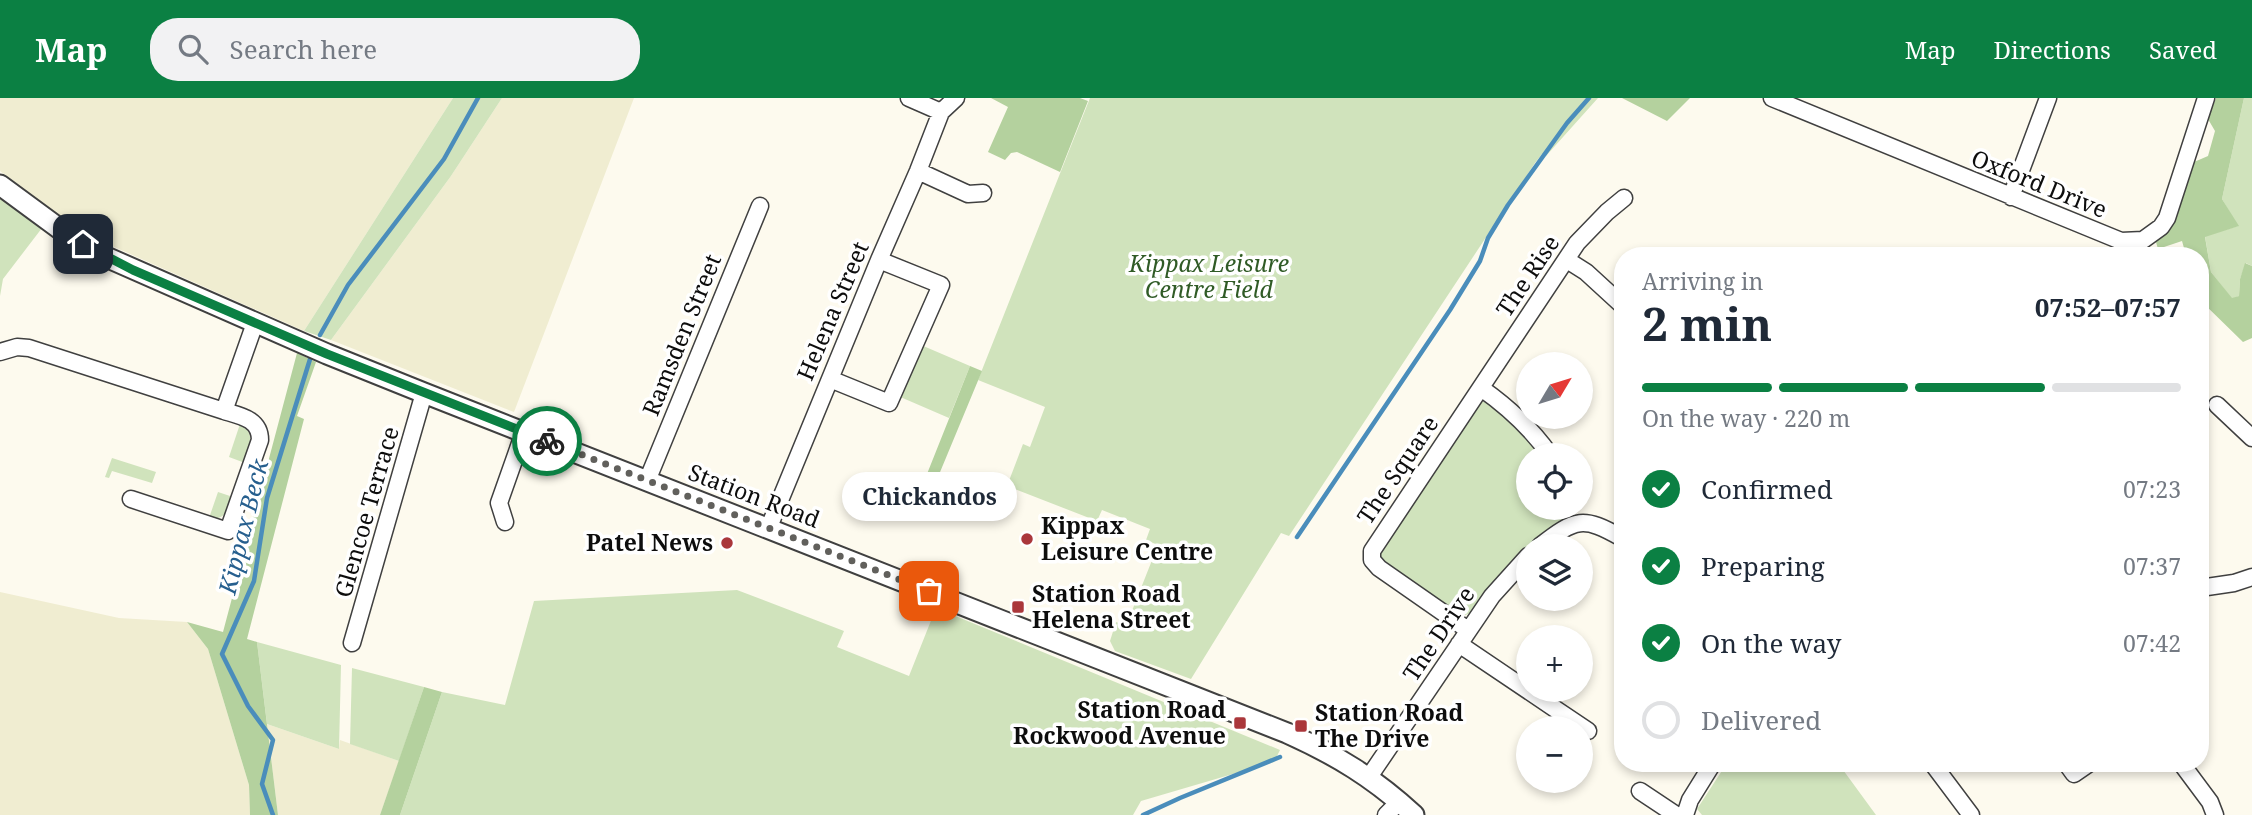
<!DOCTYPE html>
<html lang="en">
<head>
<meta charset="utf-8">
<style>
	:root { --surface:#fff; --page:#f2f2f3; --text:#1f2937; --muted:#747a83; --line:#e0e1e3; --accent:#0b8043 }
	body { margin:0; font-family:"Noto Serif",serif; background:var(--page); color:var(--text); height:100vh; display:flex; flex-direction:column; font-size:26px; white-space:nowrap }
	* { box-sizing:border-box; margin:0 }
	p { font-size:23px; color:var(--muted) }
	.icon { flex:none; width:38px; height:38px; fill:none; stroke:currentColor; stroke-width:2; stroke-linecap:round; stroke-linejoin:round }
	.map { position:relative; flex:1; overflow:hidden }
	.drawer { position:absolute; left:1614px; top:149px; width:595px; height:525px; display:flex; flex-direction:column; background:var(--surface); border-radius:28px; box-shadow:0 4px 10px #0003 }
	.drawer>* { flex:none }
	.needle { width:46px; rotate:52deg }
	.buttons { position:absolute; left:1516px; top:254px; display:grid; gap:14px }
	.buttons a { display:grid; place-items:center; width:77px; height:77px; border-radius:50%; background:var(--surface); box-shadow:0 4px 10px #0003; font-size:35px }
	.pin { position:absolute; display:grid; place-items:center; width:60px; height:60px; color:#fff; margin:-30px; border-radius:14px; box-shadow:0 4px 10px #0006 }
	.courier { position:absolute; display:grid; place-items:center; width:70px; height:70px; margin:-35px; border:5px solid #0b8043; border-radius:50%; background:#fff; color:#222; box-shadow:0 2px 9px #0007 }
	.bubble { position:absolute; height:49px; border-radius:24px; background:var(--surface); box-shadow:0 4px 10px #0003; font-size:23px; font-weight:700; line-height:49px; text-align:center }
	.summary em { font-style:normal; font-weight:700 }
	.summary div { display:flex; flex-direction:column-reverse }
	.summary { display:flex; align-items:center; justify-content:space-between; height:119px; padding:0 28px }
	h1 { font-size:46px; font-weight:700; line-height:52px }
	.bar { display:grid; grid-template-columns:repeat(4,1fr); gap:10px 7px; align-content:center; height:84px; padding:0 28px }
	.bar i { height:9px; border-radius:5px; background:var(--line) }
	.bar .selected { background:var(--accent) }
	.bar p { grid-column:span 4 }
	ol { padding:0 28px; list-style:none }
	li { display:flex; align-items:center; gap:21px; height:77px }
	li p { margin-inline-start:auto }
	li .icon { padding:7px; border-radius:50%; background:var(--accent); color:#fff; stroke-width:4 }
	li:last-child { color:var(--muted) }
	li i { width:38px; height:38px; border:4px solid var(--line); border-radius:50% }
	header { display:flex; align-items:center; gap:42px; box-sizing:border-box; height:98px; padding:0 35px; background:var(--accent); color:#fff }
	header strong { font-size:33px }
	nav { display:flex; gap:38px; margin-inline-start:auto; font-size:24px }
	.search { width:490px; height:63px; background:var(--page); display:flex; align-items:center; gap:18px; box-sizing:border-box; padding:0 24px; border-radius:28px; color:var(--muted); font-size:26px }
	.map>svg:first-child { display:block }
	.farmland { fill:#f0edd1 }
	.green { fill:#d0e3bc }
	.forest { fill:#b4d19e }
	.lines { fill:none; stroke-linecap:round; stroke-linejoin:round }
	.stream { stroke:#4a8dbb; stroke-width:4.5 }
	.minor-casing { stroke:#404040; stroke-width:19 }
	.tertiary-casing { stroke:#404040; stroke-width:23 }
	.minor { stroke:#fff; stroke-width:16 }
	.tertiary { stroke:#fff; stroke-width:19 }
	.done { stroke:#61605c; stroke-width:7; stroke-dasharray:0 12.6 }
	.route { stroke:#0b8043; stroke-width:9 }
	.poi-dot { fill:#aa373b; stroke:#fff; stroke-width:2.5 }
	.labels { text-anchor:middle; stroke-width:7; stroke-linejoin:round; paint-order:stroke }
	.street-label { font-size:23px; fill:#0d0d0d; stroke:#fff }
	.park-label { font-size:23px; font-style:italic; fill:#305b26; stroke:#fff }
	.poi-label { font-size:23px; font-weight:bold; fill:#0d0d0d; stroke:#fff; text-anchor:start }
	.water-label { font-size:24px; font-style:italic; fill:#265f8e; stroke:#fff }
</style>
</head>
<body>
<header>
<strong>Map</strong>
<div class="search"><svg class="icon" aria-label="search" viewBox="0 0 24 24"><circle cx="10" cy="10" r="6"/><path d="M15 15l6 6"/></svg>Search here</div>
<nav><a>Map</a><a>Directions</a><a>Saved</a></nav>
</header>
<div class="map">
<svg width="2252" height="717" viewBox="0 0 2252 717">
	<rect width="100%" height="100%" fill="#fdfaee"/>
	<path class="farmland" d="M 0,0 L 453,0 L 304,233 L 103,144 L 51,112 L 0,73 Z
		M 502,0 L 634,0 L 514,314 L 331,242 L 451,78 Z
		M 0,494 L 119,520 L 187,524 L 208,551 L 249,687 L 250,717 L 0,717 Z
		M 267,626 L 339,651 L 340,642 L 399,663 L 380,717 L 278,717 Z"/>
	<path class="green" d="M 453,0 L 502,0 L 451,78 L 331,242 L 304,233 Z
		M 1090,0 L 1598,0 L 1546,58 L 1542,56 L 1535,65 L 1289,438 L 1281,435 L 1191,581 L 1115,553 L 1110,543 L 1116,524 L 1126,528 L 1158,447 L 1146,442 L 1150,431 L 1102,412 L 1097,423 L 1007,388 L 1023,346 L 1030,349 L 1045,309 L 978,282 Z
		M 2244,0 L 2252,0 L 2252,168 L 2246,165 L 2240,181 L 2239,198 L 2232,201 L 2211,174 L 2205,138 L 2238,128 L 2222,101 Z
		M 0,99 L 42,130 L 3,181 L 0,198 Z
		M 921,247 L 970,268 L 949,320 L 898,298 Z
		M 1487,303 L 1504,315 L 1542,357 L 1528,357 L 1528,410 L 1569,410 C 1561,433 1528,447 1510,466 C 1498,479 1479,516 1462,518 L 1382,466 L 1377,455 L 1478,305 Z
		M 240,326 C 257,335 249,350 245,365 L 229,359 Z
		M 112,360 L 156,374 L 152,385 L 112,373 L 109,380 L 105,379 Z
		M 218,394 L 233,399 C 228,412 225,423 209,420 Z
		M 737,492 L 844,533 L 837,549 L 909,578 L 936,510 L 1280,652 L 1274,664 L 1141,703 L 1133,717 L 400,717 L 442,594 L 505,607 L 534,503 Z
		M 257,544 L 341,567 L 339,651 L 267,626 Z
		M 352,570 L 424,589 L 399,663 L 350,646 Z
		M 1727,665 L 1838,665 L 1876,717 L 1702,717 L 1697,711 Z"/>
	<path class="forest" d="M 991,0 L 1080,0 L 1088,3 L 1060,74 L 1017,54 L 1011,55 L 1005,62 L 988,54 L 1008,9 Z
		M 1622,0 L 1690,0 L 1667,23 Z
		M 2216,0 L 2244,0 L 2222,101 L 2239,128 L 2205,139 L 2211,174 L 2232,200 L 2239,198 L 2240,181 L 2245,165 L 2252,168 L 2252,240 L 2243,244 L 2200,202 L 2200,158 L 2186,157 L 2182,143 L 2158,151 L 2156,144 C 2179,125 2184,92 2194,64 L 2208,58 L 2215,33 L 2208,21 Z
		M 297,255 L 316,264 L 297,318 L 304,321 L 247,541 L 257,544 L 278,717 L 250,717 L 249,687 L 208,551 L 187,524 L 223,534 Z
		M 970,268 L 982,273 L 933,391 L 923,386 Z
		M 424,589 L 442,594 L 400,717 L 380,717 Z"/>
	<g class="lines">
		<path class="stream" d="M 320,237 L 348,187 L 444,61 L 478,0
			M 1297,439 L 1450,212 L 1480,163 L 1488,140 L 1508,107 L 1567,25 L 1589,0
			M 273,717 L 262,686 L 273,642 L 248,608 L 222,556 L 254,483 L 267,400 L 311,258
			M 1143,717 L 1180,700 L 1280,659"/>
		<g class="minor-casing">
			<path id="minor" d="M 909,0 L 941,14
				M 1772,0 L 2121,143 L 2143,142 L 2161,129 L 2167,120 L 2206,0
				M 941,14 L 956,0
				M 918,73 L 968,96 L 983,95
				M 2011,99 L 2048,0
				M 1567,162 L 1586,174 L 1622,207
				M 0,254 L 17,249 L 29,250 L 224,313 L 255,225
				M 830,281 L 889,305 L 941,187 L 879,162
				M 1481,290 C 1508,309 1531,330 1550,357
				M 2217,307 L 2252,340
				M 647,383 L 760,108
				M 131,401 L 228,433 L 260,342 C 260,321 241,318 224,313
				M 505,424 L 499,405 L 524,334
				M 769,429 L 879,162 L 918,73 L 941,14
				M 1540,448 C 1576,420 1583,418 1622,440
				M 2200,490 L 2234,485 L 2252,479
				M 1468,532 L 1379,470 L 1372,462 L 1372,453 L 1577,145 L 1607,114 L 1624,100
				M 352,545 L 424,295
				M 1459,546 L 1588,633
				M 1932,665 L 1971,717
				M 2066,665 L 2074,676 L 2090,665
				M 2181,665 L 2210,704 L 2215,717
				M 1369,679 L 1492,498 L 1528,458
				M 1640,693 L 1676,717
				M 1386,717 L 1399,704
				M 1685,717 L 1690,702 L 1713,665"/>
		</g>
		<g class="tertiary-casing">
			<path id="tertiary" d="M 0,87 L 68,137 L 97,155 L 327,256 L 424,295 L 1287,635 C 1336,657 1374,680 1414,717"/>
		</g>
		<use href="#minor" class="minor"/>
		<use href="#tertiary" class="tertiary"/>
	</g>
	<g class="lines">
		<path class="done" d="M 547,343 L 929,493"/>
		<path class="route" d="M 83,146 L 133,172 L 327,256 L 547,343"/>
	</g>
	<g class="poi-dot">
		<circle cx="1027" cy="441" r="7"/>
		<circle cx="727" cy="445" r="7"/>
		<rect x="1011" y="502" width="14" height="14" rx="3.5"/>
		<rect x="1233" y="618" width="14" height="14" rx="3.5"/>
		<rect x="1294" y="621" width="14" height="14" rx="3.5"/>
	</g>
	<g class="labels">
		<g class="street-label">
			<text transform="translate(2039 86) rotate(22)" y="8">Oxford Drive</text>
			<text transform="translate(1528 178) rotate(-56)" y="8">The Rise</text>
			<text transform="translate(833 213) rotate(-67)" y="8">Helena Street</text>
			<text transform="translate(682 237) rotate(-68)" y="8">Ramsden Street</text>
			<text transform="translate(1398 372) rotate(-56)" y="8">The Square</text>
			<text transform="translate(754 398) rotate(21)" y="8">Station Road</text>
			<text transform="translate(367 414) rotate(-74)" y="8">Glencoe Terrace</text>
			<text transform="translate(1439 536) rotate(-56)" y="8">The Drive</text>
		</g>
		<g class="park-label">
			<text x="1209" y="174">Kippax Leisure<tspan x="1209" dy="26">Centre Field</tspan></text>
		</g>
		<g class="poi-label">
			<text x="1041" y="436">Kippax<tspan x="1041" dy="26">Leisure Centre</tspan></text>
			<text x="713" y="453" text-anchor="end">Patel News</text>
			<text x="1032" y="504">Station Road<tspan x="1032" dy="26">Helena Street</tspan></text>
			<text x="1226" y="620" text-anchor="end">Station Road<tspan x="1226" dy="26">Rockwood Avenue</tspan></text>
			<text x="1315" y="623">Station Road<tspan x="1315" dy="26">The Drive</tspan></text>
		</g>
		<g class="water-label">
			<text transform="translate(244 429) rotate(-76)" y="8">Kippax Beck</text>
		</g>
	</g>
</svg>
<div class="buttons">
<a><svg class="needle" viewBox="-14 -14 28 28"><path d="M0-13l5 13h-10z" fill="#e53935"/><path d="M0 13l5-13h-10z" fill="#747a83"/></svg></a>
<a><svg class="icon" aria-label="locate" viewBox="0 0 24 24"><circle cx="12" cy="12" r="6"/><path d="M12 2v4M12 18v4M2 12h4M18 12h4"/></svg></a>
<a><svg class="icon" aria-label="layers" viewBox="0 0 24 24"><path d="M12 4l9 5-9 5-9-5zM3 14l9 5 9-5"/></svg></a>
<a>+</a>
<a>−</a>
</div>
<div class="pin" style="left:929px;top:493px;background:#ea580c"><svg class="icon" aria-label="bag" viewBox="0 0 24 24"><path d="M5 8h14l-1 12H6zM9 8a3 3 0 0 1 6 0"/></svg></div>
<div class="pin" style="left:83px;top:146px;background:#1f2937"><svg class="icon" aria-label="home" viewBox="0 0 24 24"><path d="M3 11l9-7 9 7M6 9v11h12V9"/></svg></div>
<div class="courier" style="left:547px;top:343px"><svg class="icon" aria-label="bike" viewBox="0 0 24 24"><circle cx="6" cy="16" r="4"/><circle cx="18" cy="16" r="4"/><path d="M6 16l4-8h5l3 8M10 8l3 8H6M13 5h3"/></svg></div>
<div class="bubble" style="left:842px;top:374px;width:175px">Chickandos</div>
<section class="drawer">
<div class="summary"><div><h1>2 min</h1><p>Arriving in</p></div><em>07:52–07:57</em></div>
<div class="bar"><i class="selected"></i><i class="selected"></i><i class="selected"></i><i></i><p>On the way · 220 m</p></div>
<ol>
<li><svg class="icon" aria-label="check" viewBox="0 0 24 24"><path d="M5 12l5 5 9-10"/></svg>Confirmed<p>07:23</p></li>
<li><svg class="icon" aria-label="check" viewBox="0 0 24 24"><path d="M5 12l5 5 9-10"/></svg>Preparing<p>07:37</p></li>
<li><svg class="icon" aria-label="check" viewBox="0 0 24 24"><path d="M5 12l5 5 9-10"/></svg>On the way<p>07:42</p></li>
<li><i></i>Delivered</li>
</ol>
</section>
</div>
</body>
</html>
